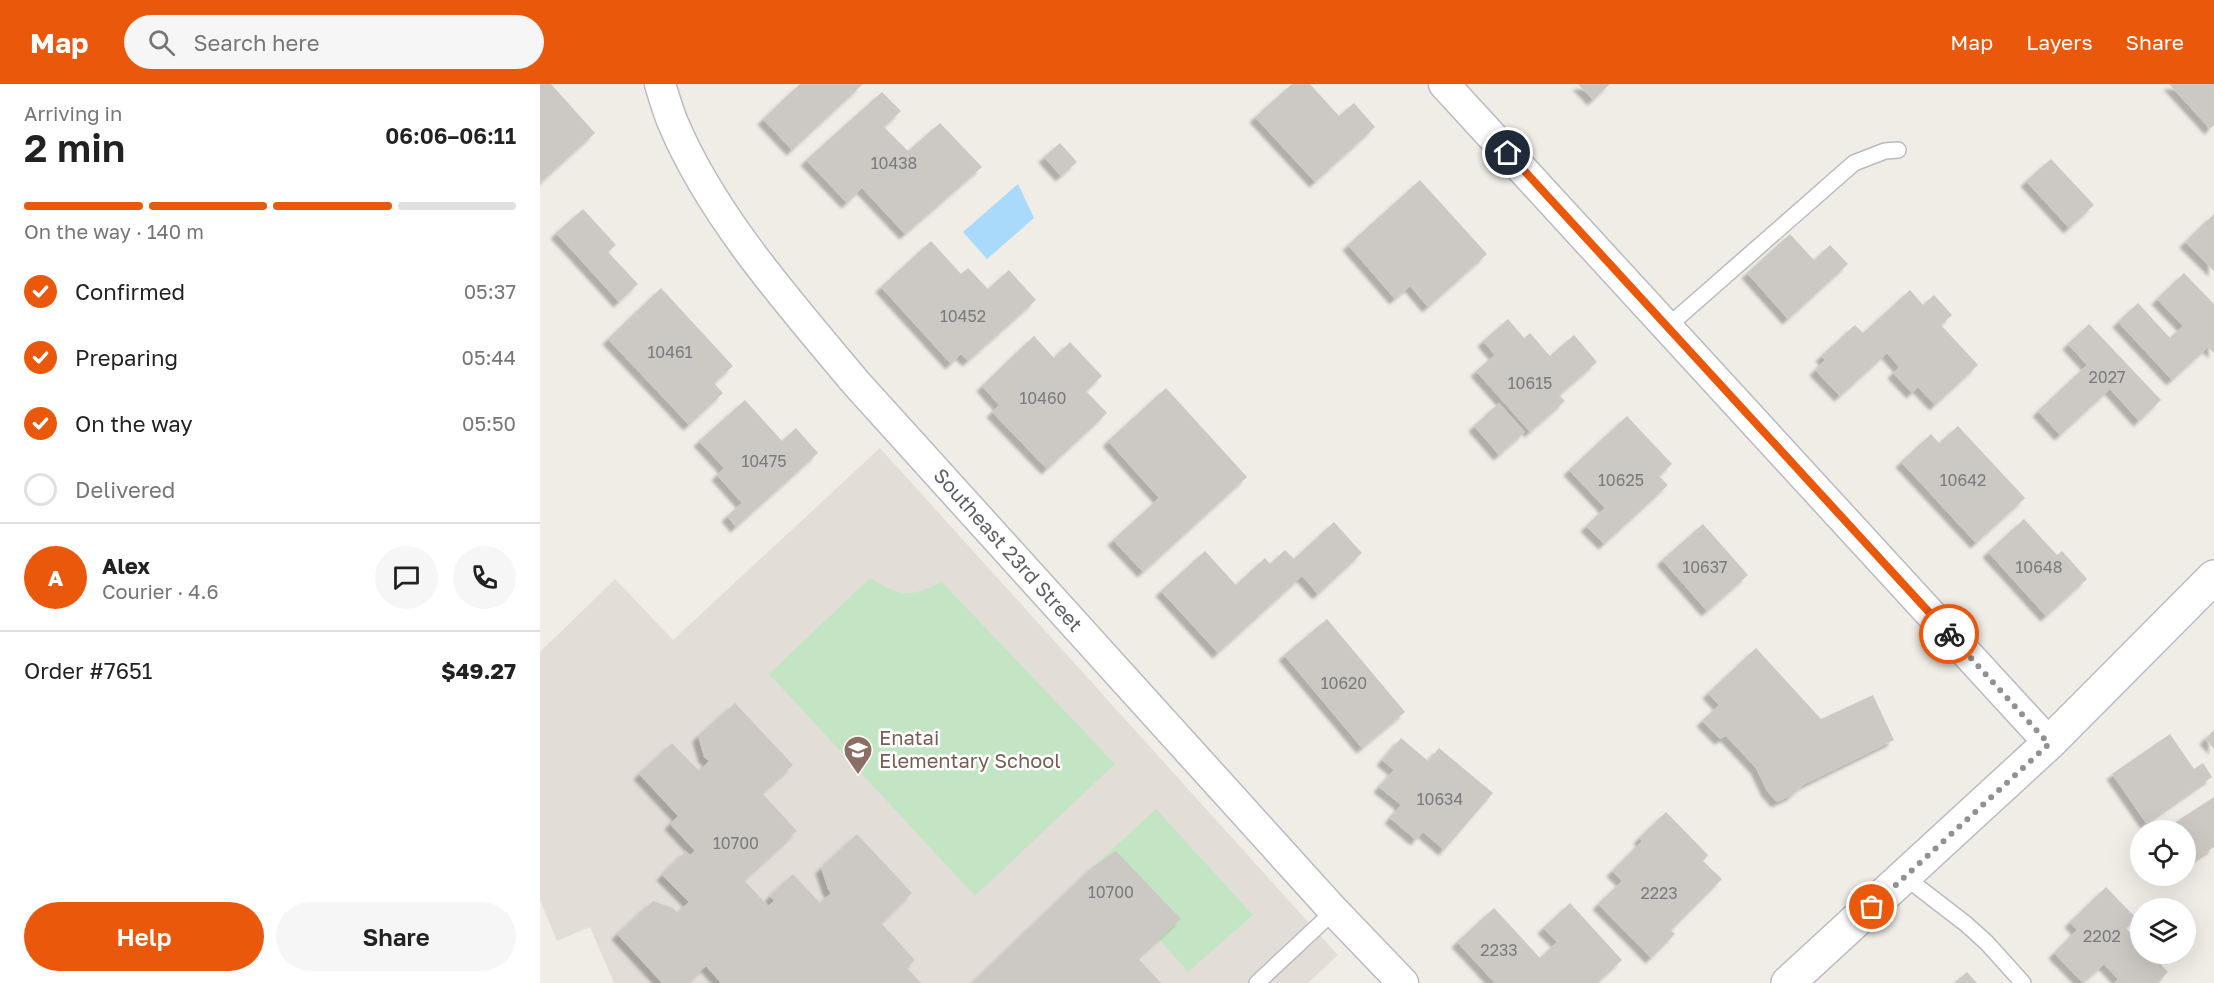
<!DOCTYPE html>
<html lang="en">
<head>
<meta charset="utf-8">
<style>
	:root { --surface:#fff; --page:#f6f6f6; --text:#222; --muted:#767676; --line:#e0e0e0; --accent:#ea580c }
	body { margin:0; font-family:"Golos Text",sans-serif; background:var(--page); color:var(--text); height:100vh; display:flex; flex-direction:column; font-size:22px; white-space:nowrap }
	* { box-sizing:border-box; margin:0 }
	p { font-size:20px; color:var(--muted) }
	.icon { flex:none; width:33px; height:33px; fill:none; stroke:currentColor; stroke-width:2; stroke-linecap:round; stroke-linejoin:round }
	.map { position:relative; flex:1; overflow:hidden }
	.details { display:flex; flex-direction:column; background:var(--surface); width:540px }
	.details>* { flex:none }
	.tools { position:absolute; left:1590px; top:736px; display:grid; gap:12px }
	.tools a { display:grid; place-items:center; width:66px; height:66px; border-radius:50%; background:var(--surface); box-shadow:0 6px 24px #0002; font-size:30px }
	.pin { position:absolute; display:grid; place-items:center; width:51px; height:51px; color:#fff; margin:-26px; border:3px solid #fff; border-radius:50%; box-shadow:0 2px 6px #0007 }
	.courier { position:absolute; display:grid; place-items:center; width:60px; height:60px; margin:-30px; border:4px solid #ea580c; border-radius:50%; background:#fff; color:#222; box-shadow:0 2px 8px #0007 }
	.headline em { font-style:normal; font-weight:600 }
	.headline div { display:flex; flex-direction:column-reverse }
	.headline { display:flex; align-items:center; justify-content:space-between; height:102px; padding:0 24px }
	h1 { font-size:39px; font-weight:600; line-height:45px }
	.bar { display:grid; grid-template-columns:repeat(4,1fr); gap:9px 6px; align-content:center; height:72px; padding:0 24px }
	.bar i { height:8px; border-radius:4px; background:var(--line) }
	.bar .active { background:var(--accent) }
	.bar p { grid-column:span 4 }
	.line { display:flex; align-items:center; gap:15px; padding:0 24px; border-top:2px solid var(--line) }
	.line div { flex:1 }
	.round { display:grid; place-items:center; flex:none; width:63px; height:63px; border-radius:32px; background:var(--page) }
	ol { padding:0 24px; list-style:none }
	li { display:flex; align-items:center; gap:18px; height:66px }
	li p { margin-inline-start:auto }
	li .icon { padding:6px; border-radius:50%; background:var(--accent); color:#fff; stroke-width:4 }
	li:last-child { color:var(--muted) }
	li i { width:33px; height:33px; border:3px solid var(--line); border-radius:50% }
	.cta { display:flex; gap:12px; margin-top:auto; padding:12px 24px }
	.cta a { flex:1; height:69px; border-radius:36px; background:var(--accent); color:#fff; font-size:24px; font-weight:600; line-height:69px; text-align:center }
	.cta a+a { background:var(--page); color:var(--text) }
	header { display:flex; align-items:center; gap:36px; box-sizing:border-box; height:84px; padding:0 30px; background:var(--accent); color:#fff }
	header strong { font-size:28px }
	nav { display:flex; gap:33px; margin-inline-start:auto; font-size:21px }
	.search { width:420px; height:54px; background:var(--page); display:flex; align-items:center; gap:15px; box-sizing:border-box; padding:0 21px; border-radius:33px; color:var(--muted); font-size:22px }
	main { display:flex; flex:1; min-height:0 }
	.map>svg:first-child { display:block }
	.education { fill:#e2ded7 }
	.green { fill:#c4e5c3 }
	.water { fill:#a9d9fb }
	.building { fill:#ccc9c4; filter:url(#shadow) }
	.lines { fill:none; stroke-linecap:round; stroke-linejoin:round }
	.lane-casing { stroke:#b8bbbf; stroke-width:18 }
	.street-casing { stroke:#b8bbbf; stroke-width:33 }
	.secondary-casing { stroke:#b9bcc1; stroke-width:36 }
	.lane { stroke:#fff; stroke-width:15 }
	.street { stroke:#fff; stroke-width:30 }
	.secondary { stroke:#fff; stroke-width:33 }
	.done { stroke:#909292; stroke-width:6; stroke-dasharray:0 10.8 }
	.route { stroke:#ea580c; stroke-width:8 }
	.labels { text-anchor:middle; stroke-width:5; stroke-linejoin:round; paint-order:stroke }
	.number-label { font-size:16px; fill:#797b7d }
	.street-label { font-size:20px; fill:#5d6165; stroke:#fff }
	.education-label { font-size:20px; fill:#785e54; stroke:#fff; text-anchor:start }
</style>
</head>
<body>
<header>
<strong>Map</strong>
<div class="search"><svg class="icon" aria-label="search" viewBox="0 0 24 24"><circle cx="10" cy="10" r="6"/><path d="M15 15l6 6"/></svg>Search here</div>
<nav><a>Map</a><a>Layers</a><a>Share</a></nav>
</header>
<main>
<section class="details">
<div class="headline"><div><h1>2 min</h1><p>Arriving in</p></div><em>06:06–06:11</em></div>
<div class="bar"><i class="active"></i><i class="active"></i><i class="active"></i><i></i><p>On the way · 140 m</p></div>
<ol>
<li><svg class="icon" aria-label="check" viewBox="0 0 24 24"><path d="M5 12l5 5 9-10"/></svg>Confirmed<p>05:37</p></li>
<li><svg class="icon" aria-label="check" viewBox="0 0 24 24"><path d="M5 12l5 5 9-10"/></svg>Preparing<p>05:44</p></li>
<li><svg class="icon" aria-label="check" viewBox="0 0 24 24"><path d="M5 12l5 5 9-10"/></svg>On the way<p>05:50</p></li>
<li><i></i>Delivered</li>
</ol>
<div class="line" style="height:108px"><b class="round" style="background:var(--accent);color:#fff">A</b><div><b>Alex</b><p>Courier · 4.6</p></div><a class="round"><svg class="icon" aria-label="chat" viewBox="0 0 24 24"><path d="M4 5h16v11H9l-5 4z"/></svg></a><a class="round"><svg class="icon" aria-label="phone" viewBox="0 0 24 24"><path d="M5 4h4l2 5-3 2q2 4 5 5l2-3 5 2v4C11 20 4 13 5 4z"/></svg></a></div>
<div class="line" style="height:78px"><div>Order #7651</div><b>$49.27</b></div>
<div class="cta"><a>Help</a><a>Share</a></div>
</section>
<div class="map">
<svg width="1674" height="899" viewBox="0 0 1674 899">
	<defs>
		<filter id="shadow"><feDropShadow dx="-5.5" dy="5.5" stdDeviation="1.5" flood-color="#0004"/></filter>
	</defs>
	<rect width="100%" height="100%" fill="#efede5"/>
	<path class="education" d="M 340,364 L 798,871 L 768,899 L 74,899 L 50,843 L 17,857 L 0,816 L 0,568 L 75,495 L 133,556 Z"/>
	<path class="green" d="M 330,494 C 362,513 368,514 402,498 L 575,680 L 435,812 L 229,590 Z
		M 616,725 L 713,831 L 648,888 L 554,782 Z"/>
	<path class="water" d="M 478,100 L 494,134 L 447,175 L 423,148 Z"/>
	<path class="building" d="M 0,0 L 11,0 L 55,49 L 0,99 Z
		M 260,0 L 323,0 L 252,66 L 223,35 Z
		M 752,0 L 770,0 L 799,32 L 814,19 L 835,43 L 775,98 L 715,33 Z
		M 1038,0 L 1070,0 L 1053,16 Z
		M 1629,0 L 1674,0 L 1674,41 L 1670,45 Z
		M 342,8 L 361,27 L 344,43 L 368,67 L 400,39 L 442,83 L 365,150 L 322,104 L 307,119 L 266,76 Z
		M 520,59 L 537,78 L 521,92 L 504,73 Z
		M 1511,75 L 1554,121 L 1529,144 L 1486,97 Z
		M 880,96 L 947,170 L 888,223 L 870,202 L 855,215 L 808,161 Z
		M 43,125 L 76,161 L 68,168 L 98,200 L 79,218 L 16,149 Z
		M 1674,130 L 1674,187 L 1645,158 Z
		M 1250,150 L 1274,176 L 1290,161 L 1308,180 L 1248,235 L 1207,189 Z
		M 391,157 L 421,190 L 428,184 L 448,205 L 469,186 L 496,216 L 428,277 L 421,270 L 411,280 L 341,203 Z
		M 1644,189 L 1674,220 L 1674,269 L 1668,263 L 1632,296 L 1578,238 L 1598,219 L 1630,254 L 1643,242 L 1617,215 Z
		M 121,204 L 193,282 L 174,299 L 183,309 L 149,341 L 68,255 Z
		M 1370,206 L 1383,221 L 1394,211 L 1412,231 L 1401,241 L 1438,281 L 1395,321 L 1378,303 L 1372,309 L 1353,289 L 1359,283 L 1347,269 L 1300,312 L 1275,286 L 1285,276 L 1281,272 L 1315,241 L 1323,249 Z
		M 968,235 L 984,254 L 990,249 L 1010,272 L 1034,251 L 1057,278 L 1019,311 L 1025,317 L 990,348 L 936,287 L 955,271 L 943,257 Z
		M 1549,240 L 1621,316 L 1599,337 L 1570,305 L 1520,351 L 1498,327 L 1547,281 L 1528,260 Z
		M 494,252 L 514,274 L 530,258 L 562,292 L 546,307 L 567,329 L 507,385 L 452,328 L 459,321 L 442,302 Z
		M 626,304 L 707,393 L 603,488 L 573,456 L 619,414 L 568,357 Z
		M 205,316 L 242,357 L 256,344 L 278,369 L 196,443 L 187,432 L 202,419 L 177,391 L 184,384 L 159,357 Z
		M 959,319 L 985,348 L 959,371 L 934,342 Z
		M 1087,332 L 1132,380 L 1119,392 L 1128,401 L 1064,460 L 1046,442 L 1065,424 L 1029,386 Z
		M 1418,342 L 1485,414 L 1436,459 L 1361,378 L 1391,350 L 1399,359 Z
		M 1484,435 L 1517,471 L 1522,467 L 1547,495 L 1506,532 L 1448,468 Z
		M 794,438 L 822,469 L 778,510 L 762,492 L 678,569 L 621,507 L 665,467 L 696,501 L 725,474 L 730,480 L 745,466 L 754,475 Z
		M 1163,440 L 1208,491 L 1167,527 L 1122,476 Z
		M 787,535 L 865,628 L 822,664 L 744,571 Z
		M 1216,564 L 1281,635 L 1333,611 L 1354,656 L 1263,701 L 1252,711 L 1237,718 L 1227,707 L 1216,684 L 1186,652 L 1180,655 L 1162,637 L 1179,621 L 1168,609 Z
		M 195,619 L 253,681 L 222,709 L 257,747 L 204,796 L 228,822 L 234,817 L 230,812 L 253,790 L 280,819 L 291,809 L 288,805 L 281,784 L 317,750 L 372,809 L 341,839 L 375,876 L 367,884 L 381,899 L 181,899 L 166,882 L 148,899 L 122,899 L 77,850 L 113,817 L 133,824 L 137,829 L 149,818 L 122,791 L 146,767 L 150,771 L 155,767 L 130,740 L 138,732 L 99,690 L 132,659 L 159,687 L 169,677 L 164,673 L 158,652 Z
		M 1674,646 L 1674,665 L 1665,655 Z
		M 1630,650 L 1654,685 L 1663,679 L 1672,693 L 1606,739 L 1572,690 Z
		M 861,654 L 888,677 L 899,664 L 953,709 L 904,766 L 883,748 L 876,756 L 850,734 L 861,721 L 839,703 L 854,686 L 842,676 Z
		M 1674,713 L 1674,763 L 1646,781 L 1646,747 L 1622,747 Z
		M 1126,728 L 1168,771 L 1163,777 L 1182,795 L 1131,846 L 1135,850 L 1111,874 L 1058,820 L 1082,797 L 1072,787 L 1102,757 L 1099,754 Z
		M 576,767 L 641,835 L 598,874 L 621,899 L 432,899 L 554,782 Z
		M 1566,803 L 1596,834 L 1586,844 L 1600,859 L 1600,870 L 1611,870 L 1628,888 L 1617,899 L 1574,899 L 1578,895 L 1564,880 L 1543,899 L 1514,869 L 1537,846 L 1530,838 Z
		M 1030,819 L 1082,876 L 1057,899 L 955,899 L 917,858 L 954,824 L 1000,874 L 1017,858 L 1003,844 Z
		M 1427,888 L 1437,899 L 1414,899 Z"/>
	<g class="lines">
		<g class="lane-casing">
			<path id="lane" d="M 1127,243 L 1314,79 L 1345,67 L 1358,66
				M 1365,793 L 1426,840 L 1447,859 L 1483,899
				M 717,899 L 794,827"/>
		</g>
		<g class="street-casing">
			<path id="street" d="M 120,0 C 124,13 128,27 133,39 C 173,134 251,221 317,300 L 794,827 L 863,899
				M 904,0 L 1509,659"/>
		</g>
		<g class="secondary-casing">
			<path id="secondary" d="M 1248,899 L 1509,659 L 1674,493"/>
		</g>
		<use href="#lane" class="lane"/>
		<use href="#street" class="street"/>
		<use href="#secondary" class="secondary"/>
	</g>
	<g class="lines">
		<path class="done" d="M 1332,823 L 1509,660 L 1409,550"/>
		<path class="route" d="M 968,69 L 1409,550"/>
	</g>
	<defs>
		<g id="school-pin" transform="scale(1.5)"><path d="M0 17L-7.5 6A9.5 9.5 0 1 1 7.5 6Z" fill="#8d6e63" stroke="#fff"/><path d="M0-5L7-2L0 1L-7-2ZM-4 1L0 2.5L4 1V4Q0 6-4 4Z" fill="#fff"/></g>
	</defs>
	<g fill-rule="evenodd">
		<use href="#school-pin" x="318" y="666"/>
	</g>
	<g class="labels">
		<g class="number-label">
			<text x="354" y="85">10438</text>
			<text x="423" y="238">10452</text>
			<text x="130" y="274">10461</text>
			<text x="1567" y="299">2027</text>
			<text x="990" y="305">10615</text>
			<text x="503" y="320">10460</text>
			<text x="224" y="383">10475</text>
			<text x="1081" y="402">10625</text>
			<text x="1423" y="402">10642</text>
			<text x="1165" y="489">10637</text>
			<text x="1499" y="489">10648</text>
			<text x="804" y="605">10620</text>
			<text x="900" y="721">10634</text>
			<text x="196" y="765">10700</text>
			<text x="571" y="814">10700</text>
			<text x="1119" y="815">2223</text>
			<text x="1562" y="858">2202</text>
			<text x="959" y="872">2233</text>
		</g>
		<g class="street-label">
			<text transform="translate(468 466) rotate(48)" y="7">Southeast 23rd Street</text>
		</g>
		<g class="education-label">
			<text x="339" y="661">Enatai<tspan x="339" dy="23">Elementary School</tspan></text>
		</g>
	</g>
</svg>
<div class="tools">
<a><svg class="icon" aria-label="locate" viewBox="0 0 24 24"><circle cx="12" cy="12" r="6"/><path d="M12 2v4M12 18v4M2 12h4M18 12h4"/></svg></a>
<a><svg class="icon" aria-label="layers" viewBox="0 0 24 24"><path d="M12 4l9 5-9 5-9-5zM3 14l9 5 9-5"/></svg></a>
</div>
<div class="pin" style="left:1332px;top:823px;background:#ea580c"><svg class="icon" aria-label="bag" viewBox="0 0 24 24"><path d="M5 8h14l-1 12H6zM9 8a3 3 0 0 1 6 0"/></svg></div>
<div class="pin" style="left:968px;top:69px;background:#1f2937"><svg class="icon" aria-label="home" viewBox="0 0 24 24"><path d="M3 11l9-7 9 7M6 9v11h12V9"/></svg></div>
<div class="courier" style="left:1409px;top:550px"><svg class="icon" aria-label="bike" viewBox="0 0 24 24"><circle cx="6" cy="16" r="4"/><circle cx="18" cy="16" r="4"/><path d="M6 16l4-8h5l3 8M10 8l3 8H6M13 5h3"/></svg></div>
</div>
</main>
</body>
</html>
